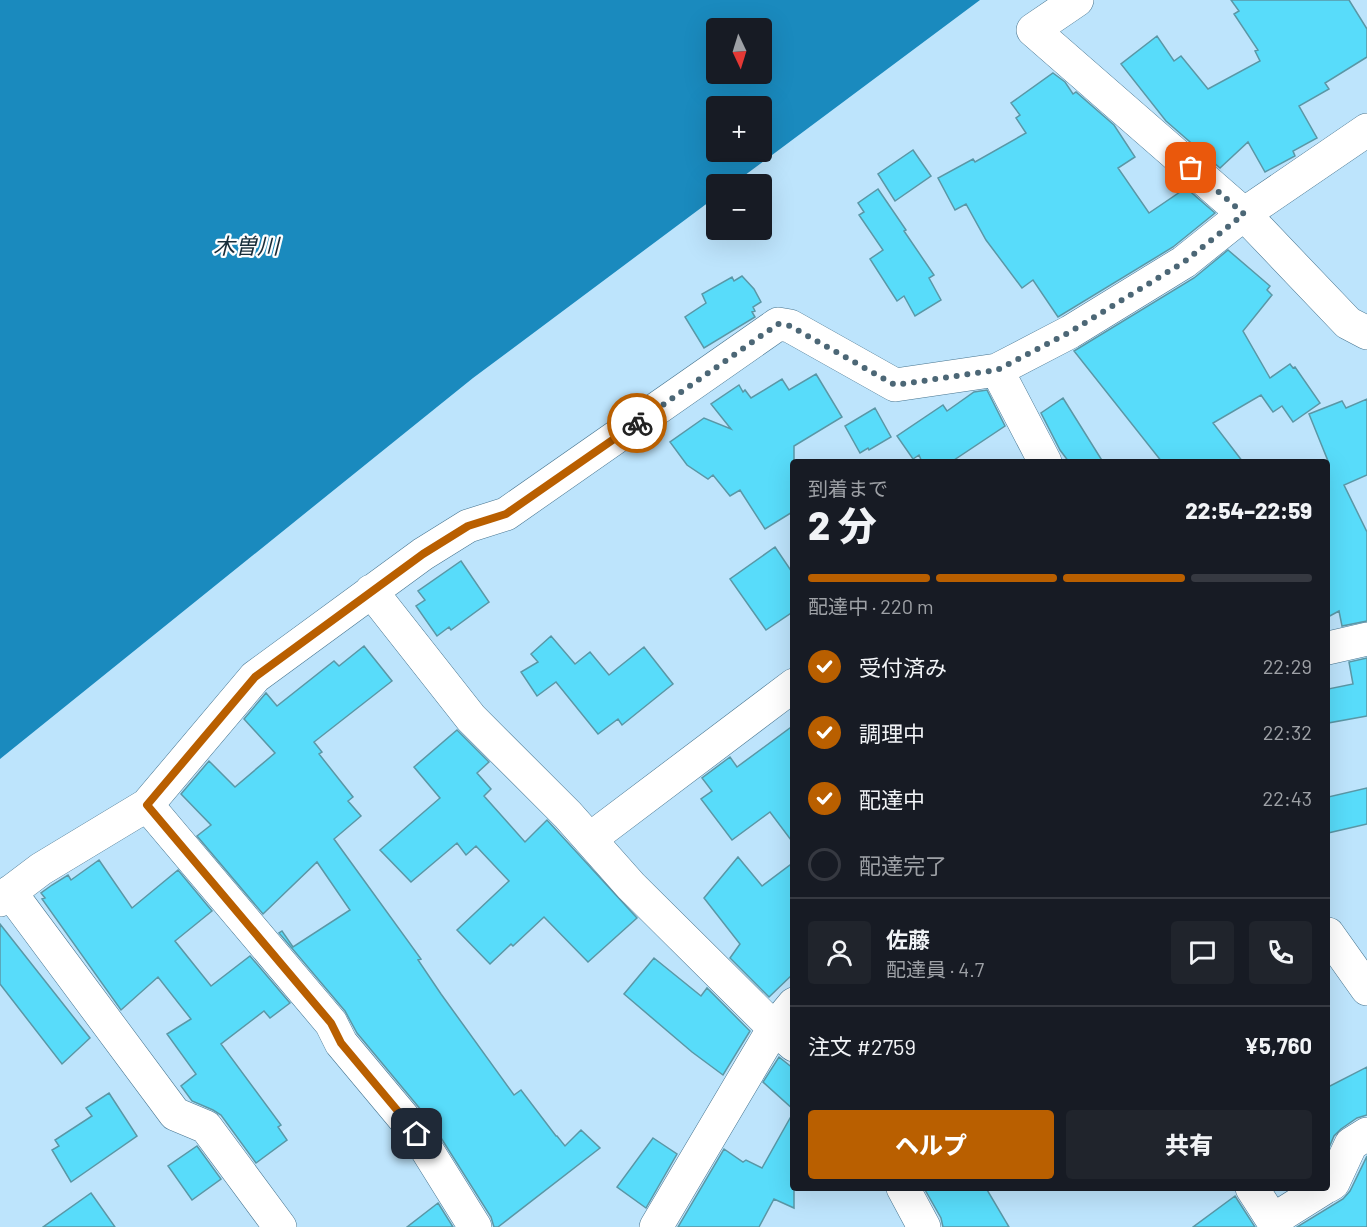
<!DOCTYPE html>
<html lang="ja">
<head>
<meta charset="utf-8">
<style>
	:root { --surface:#171b24; --page:#20242c; --text:#f1f3f6; --muted:#9ea1a6; --line:#363941; --accent:#b95f00 }
	body { margin:0; font-family:Barlow,"Noto Sans JP",sans-serif; background:var(--page); color:var(--text); height:100vh; display:flex; flex-direction:column; font-size:22px; white-space:nowrap }
	* { box-sizing:border-box; margin:0 }
	p { font-size:20px; color:var(--muted) }
	.icon { flex:none; width:33px; height:33px; fill:none; stroke:currentColor; stroke-width:2; stroke-linecap:round; stroke-linejoin:round }
	.map { position:relative; flex:1; overflow:hidden }
	.side { position:absolute; left:790px; top:459px; width:540px; height:732px; display:flex; flex-direction:column; background:var(--surface); border-radius:6px; box-shadow:0 6px 24px #0002 }
	.side>* { flex:none }
	.needle { width:39px; rotate:176deg }
	.buttons { position:absolute; left:706px; top:18px; display:grid; gap:12px }
	.buttons a { display:grid; place-items:center; width:66px; height:66px; border-radius:6px; background:var(--surface); box-shadow:0 6px 24px #0002; font-size:30px }
	.pin { position:absolute; display:grid; place-items:center; width:51px; height:51px; color:#fff; margin:-26px; border-radius:12px; box-shadow:0 3px 9px #0006 }
	.courier { position:absolute; display:grid; place-items:center; width:60px; height:60px; margin:-30px; border:4px solid #b95f00; border-radius:50%; background:#fff; color:#222; box-shadow:0 2px 8px #0007 }
	.summary em { font-style:normal; font-weight:800 }
	.summary div { display:flex; flex-direction:column-reverse }
	.summary { display:flex; align-items:center; justify-content:space-between; height:102px; padding:0 18px }
	h1 { font-size:39px; font-weight:800; line-height:45px }
	.bar { display:grid; grid-template-columns:repeat(4,1fr); gap:9px 6px; align-content:center; height:72px; padding:0 18px }
	.bar i { height:8px; border-radius:4px; background:var(--line) }
	.bar .active { background:var(--accent) }
	.bar p { grid-column:span 4 }
	.line { display:flex; align-items:center; gap:15px; padding:0 18px; border-top:2px solid var(--line) }
	.line div { flex:1 }
	.round { display:grid; place-items:center; flex:none; width:63px; height:63px; border-radius:6px; background:var(--page) }
	ol { padding:0 18px; list-style:none }
	li { display:flex; align-items:center; gap:18px; height:66px }
	li p { margin-inline-start:auto }
	li .icon { padding:6px; border-radius:50%; background:var(--accent); color:#fff; stroke-width:4 }
	li:last-child { color:var(--muted) }
	li i { width:33px; height:33px; border:3px solid var(--line); border-radius:50% }
	.primary-button { display:flex; gap:12px; margin-top:auto; padding:12px 18px }
	.primary-button a { flex:1; height:69px; border-radius:6px; background:var(--accent); color:#fff; font-size:24px; font-weight:800; line-height:69px; text-align:center }
	.primary-button a+a { background:var(--page); color:var(--text) }
	.map>svg:first-child { display:block }
	.water { fill:#1a8abe; fill-rule:evenodd }
	.building { fill:#58dcfa; stroke:#5a97a6; stroke-width:1.5 }
	.lines { fill:none; stroke-linecap:round; stroke-linejoin:round }
	.minor-casing { stroke:#46748f; stroke-width:34 }
	.minor { stroke:#fff; stroke-width:33 }
	.done { stroke:#4c6776; stroke-width:6; stroke-dasharray:0 10.8 }
	.route { stroke:#b95f00; stroke-width:8 }
	.labels { text-anchor:middle; stroke-width:4.5; stroke-linejoin:round; paint-order:stroke }
	.water-label { font-size:22px; font-style:italic; fill:#172d3a; stroke:#fefefe }
</style>
</head>
<body>
<div class="map">
<svg width="1367" height="1227" viewBox="0 0 1367 1227">
	<rect width="100%" height="100%" fill="#bde4fc"/>
	<path class="water" d="M 0,0 L 980,0 L 733,184 L 717,184 L 717,196 L 473,378 L 0,759 ZM 717,28 L 762,28 L 762,74 L 717,74 ZM 717,106 L 762,106 L 762,152 L 717,152 Z"/>
	<path class="building" d="M 1231,0 L 1349,0 L 1367,29 L 1367,57 L 1325,83 L 1329,89 L 1299,106 L 1317,138 L 1293,151 L 1295,156 L 1265,172 L 1248,142 L 1220,168 L 1166,121 L 1121,64 L 1157,36 L 1174,61 L 1181,56 L 1208,89 L 1260,61 L 1255,51 L 1258,50 L 1234,14 L 1239,11 Z
		M 1053,73 L 1065,82 L 1073,94 L 1076,92 L 1114,125 L 1135,157 L 1118,168 L 1149,213 L 1186,188 L 1215,213 L 1173,247 L 1058,317 L 1033,280 L 1022,288 L 986,240 L 966,204 L 955,210 L 938,178 L 973,159 L 975,162 L 1026,133 L 1016,118 L 1020,115 L 1011,103 Z
		M 913,150 L 931,176 L 895,201 L 878,174 Z
		M 878,189 L 906,230 L 904,231 L 934,275 L 929,278 L 941,300 L 915,316 L 904,296 L 897,301 L 870,259 L 883,250 L 859,215 L 864,212 L 858,203 Z
		M 1228,250 L 1270,286 L 1267,290 L 1272,295 L 1243,331 L 1270,378 L 1290,364 L 1293,368 L 1295,367 L 1320,403 L 1293,422 L 1282,406 L 1273,412 L 1261,395 L 1213,423 L 1243,462 L 1162,462 L 1074,351 L 1194,278 Z
		M 742,276 L 754,289 L 761,302 L 753,307 L 755,311 L 752,312 L 755,317 L 704,348 L 685,317 L 706,303 L 702,294 L 732,277 L 734,281 Z
		M 816,374 L 842,417 L 794,446 L 794,511 L 765,529 L 740,490 L 730,496 L 713,475 L 708,479 L 687,465 L 670,442 L 704,418 L 731,429 L 711,404 L 739,385 L 743,392 L 745,390 L 751,398 L 782,379 L 789,390 Z
		M 987,390 L 1005,426 L 951,462 L 922,462 L 919,455 L 913,459 L 897,436 L 943,405 L 947,411 L 974,392 Z
		M 1063,398 L 1103,462 L 1069,462 L 1060,450 L 1041,413 Z
		M 1367,399 L 1367,475 L 1344,485 L 1367,532 L 1367,621 L 1342,626 L 1339,611 L 1328,617 L 1328,461 L 1309,414 L 1342,401 L 1346,408 Z
		M 875,408 L 891,437 L 869,450 L 868,448 L 860,453 L 845,426 Z
		M 775,547 L 794,575 L 794,611 L 766,630 L 730,579 Z
		M 461,561 L 489,602 L 451,630 L 449,627 L 437,636 L 416,606 L 425,600 L 418,591 Z
		M 551,636 L 575,664 L 590,652 L 609,675 L 644,647 L 673,684 L 622,725 L 618,719 L 598,734 L 556,682 L 537,696 L 521,672 L 538,662 L 531,654 Z
		M 364,646 L 392,681 L 314,742 L 322,752 L 319,754 L 353,797 L 348,801 L 361,816 L 334,839 L 421,959 L 418,960 L 441,994 L 514,1095 L 521,1090 L 556,1136 L 557,1136 L 565,1146 L 581,1130 L 600,1148 L 498,1227 L 494,1227 L 491,1217 L 431,1122 L 357,1033 L 345,1011 L 279,933 L 282,931 L 293,947 L 350,910 L 317,862 L 263,914 L 197,836 L 211,825 L 181,794 L 209,761 L 235,787 L 275,753 L 244,719 L 266,693 L 277,706 L 334,661 L 339,666 Z
		M 1367,658 L 1367,716 L 1328,723 L 1328,689 L 1353,684 L 1349,662 Z
		M 794,725 L 794,844 L 770,812 L 732,840 L 701,799 L 712,791 L 702,778 L 730,757 L 737,767 Z
		M 457,730 L 489,762 L 477,773 L 491,789 L 484,796 L 525,842 L 547,820 L 637,918 L 588,962 L 544,917 L 513,946 L 511,944 L 490,964 L 457,930 L 509,881 L 476,846 L 466,855 L 457,843 L 411,882 L 380,850 L 440,798 L 414,767 Z
		M 1367,788 L 1367,824 L 1328,833 L 1328,797 Z
		M 738,857 L 762,886 L 794,862 L 794,973 L 769,997 L 730,958 L 740,944 L 704,898 Z
		M 99,860 L 132,908 L 178,870 L 212,911 L 175,941 L 211,986 L 250,956 L 290,1003 L 270,1018 L 264,1011 L 221,1044 L 281,1125 L 278,1127 L 287,1140 L 256,1163 L 221,1115 L 213,1110 L 192,1101 L 181,1086 L 196,1074 L 167,1034 L 191,1019 L 158,977 L 121,1010 L 42,899 L 45,898 L 41,893 L 52,885 L 68,875 L 71,880 Z
		M 0,924 L 90,1038 L 62,1064 L 0,984 Z
		M 654,958 L 701,996 L 707,988 L 750,1031 L 723,1075 L 692,1052 L 624,994 Z
		M 779,1057 L 794,1069 L 794,1110 L 763,1082 Z
		M 1367,1067 L 1367,1115 L 1357,1118 L 1341,1129 L 1334,1136 L 1328,1150 L 1328,1087 Z
		M 109,1093 L 137,1136 L 71,1182 L 52,1150 L 59,1146 L 55,1140 L 92,1116 L 86,1108 Z
		M 794,1111 L 794,1208 L 774,1199 L 759,1227 L 678,1227 L 724,1149 L 743,1162 L 746,1160 L 762,1168 Z
		M 653,1138 L 677,1154 L 646,1208 L 617,1187 Z
		M 197,1146 L 221,1179 L 192,1200 L 168,1166 Z
		M 1367,1156 L 1367,1227 L 1297,1227 L 1343,1199 L 1350,1191 Z
		M 924,1188 L 986,1188 L 1009,1227 L 943,1227 L 941,1218 Z
		M 91,1193 L 115,1227 L 43,1227 Z
		M 1235,1196 L 1255,1227 L 1193,1227 Z
		M 438,1203 L 453,1227 L 407,1227 Z"/>
	<g class="lines">
		<g class="minor-casing">
			<path id="minor" d="M 1077,0 L 1033,30 L 1244,214 L 1348,323 L 1367,333
				M 1045,462 L 997,370 L 1070,332 L 1184,262 L 1244,214 L 1367,130
				M 371,591 L 471,718 L 568,815 L 631,886 L 774,1028 L 794,1045
				M 1328,648 L 1367,639
				M 147,805 L 331,1023 L 341,1043 L 417,1134 L 475,1227
				M 590,839 L 794,685
				M 10,892 L 175,1114 L 206,1127 L 280,1227
				M 0,900 L 41,869 L 147,805 L 255,677 L 423,554 L 468,526 L 506,514 L 778,324 L 790,326 L 895,385 L 997,370
				M 1328,934 L 1367,989
				M 1328,1186 L 1333,1183 L 1351,1144 L 1367,1134
				M 903,1188 L 924,1227
				M 1252,1188 L 1277,1227
				M 1273,1220 L 1324,1188
				M 656,1227 L 774,1028 L 794,1004"/>
		</g>
		<use href="#minor" class="minor"/>
	</g>
	<g class="lines">
		<path class="done" d="M 637,423 L 778,324 L 790,326 L 895,385 L 997,370 L 1070,332 L 1184,262 L 1244,214 L 1191,168"/>
		<path class="route" d="M 417,1134 L 341,1043 L 331,1023 L 147,805 L 255,677 L 423,554 L 468,526 L 506,514 L 637,423"/>
	</g>
	<g class="labels">
		<g class="water-label">
			<text x="246" y="254">木曽川</text>
		</g>
	</g>
</svg>
<div class="buttons">
<a><svg class="needle" viewBox="-14 -14 28 28"><path d="M0-13l5 13h-10z" fill="#e53935"/><path d="M0 13l5-13h-10z" fill="#9ea1a6"/></svg></a>
<a>+</a>
<a>−</a>
</div>
<div class="pin" style="left:1191px;top:168px;background:#ea580c"><svg class="icon" aria-label="bag" viewBox="0 0 24 24"><path d="M5 8h14l-1 12H6zM9 8a3 3 0 0 1 6 0"/></svg></div>
<div class="pin" style="left:417px;top:1134px;background:#1f2937"><svg class="icon" aria-label="home" viewBox="0 0 24 24"><path d="M3 11l9-7 9 7M6 9v11h12V9"/></svg></div>
<div class="courier" style="left:637px;top:423px"><svg class="icon" aria-label="bike" viewBox="0 0 24 24"><circle cx="6" cy="16" r="4"/><circle cx="18" cy="16" r="4"/><path d="M6 16l4-8h5l3 8M10 8l3 8H6M13 5h3"/></svg></div>
<section class="side">
<div class="summary"><div><h1>2 分</h1><p>到着まで</p></div><em>22:54–22:59</em></div>
<div class="bar"><i class="active"></i><i class="active"></i><i class="active"></i><i></i><p>配達中 · 220 m</p></div>
<ol>
<li><svg class="icon" aria-label="check" viewBox="0 0 24 24"><path d="M5 12l5 5 9-10"/></svg>受付済み<p>22:29</p></li>
<li><svg class="icon" aria-label="check" viewBox="0 0 24 24"><path d="M5 12l5 5 9-10"/></svg>調理中<p>22:32</p></li>
<li><svg class="icon" aria-label="check" viewBox="0 0 24 24"><path d="M5 12l5 5 9-10"/></svg>配達中<p>22:43</p></li>
<li><i></i>配達完了</li>
</ol>
<div class="line" style="height:108px"><a class="round"><svg class="icon" aria-label="person" viewBox="0 0 24 24"><circle cx="12" cy="8" r="4"/><path d="M4 21q1-7 8-7t8 7"/></svg></a><div><b>佐藤</b><p>配達員 · 4.7</p></div><a class="round"><svg class="icon" aria-label="chat" viewBox="0 0 24 24"><path d="M4 5h16v11H9l-5 4z"/></svg></a><a class="round"><svg class="icon" aria-label="phone" viewBox="0 0 24 24"><path d="M5 4h4l2 5-3 2q2 4 5 5l2-3 5 2v4C11 20 4 13 5 4z"/></svg></a></div>
<div class="line" style="height:78px"><div>注文 #2759</div><b>¥5,760</b></div>
<div class="primary-button"><a>ヘルプ</a><a>共有</a></div>
</section>
</div>
</body>
</html>
